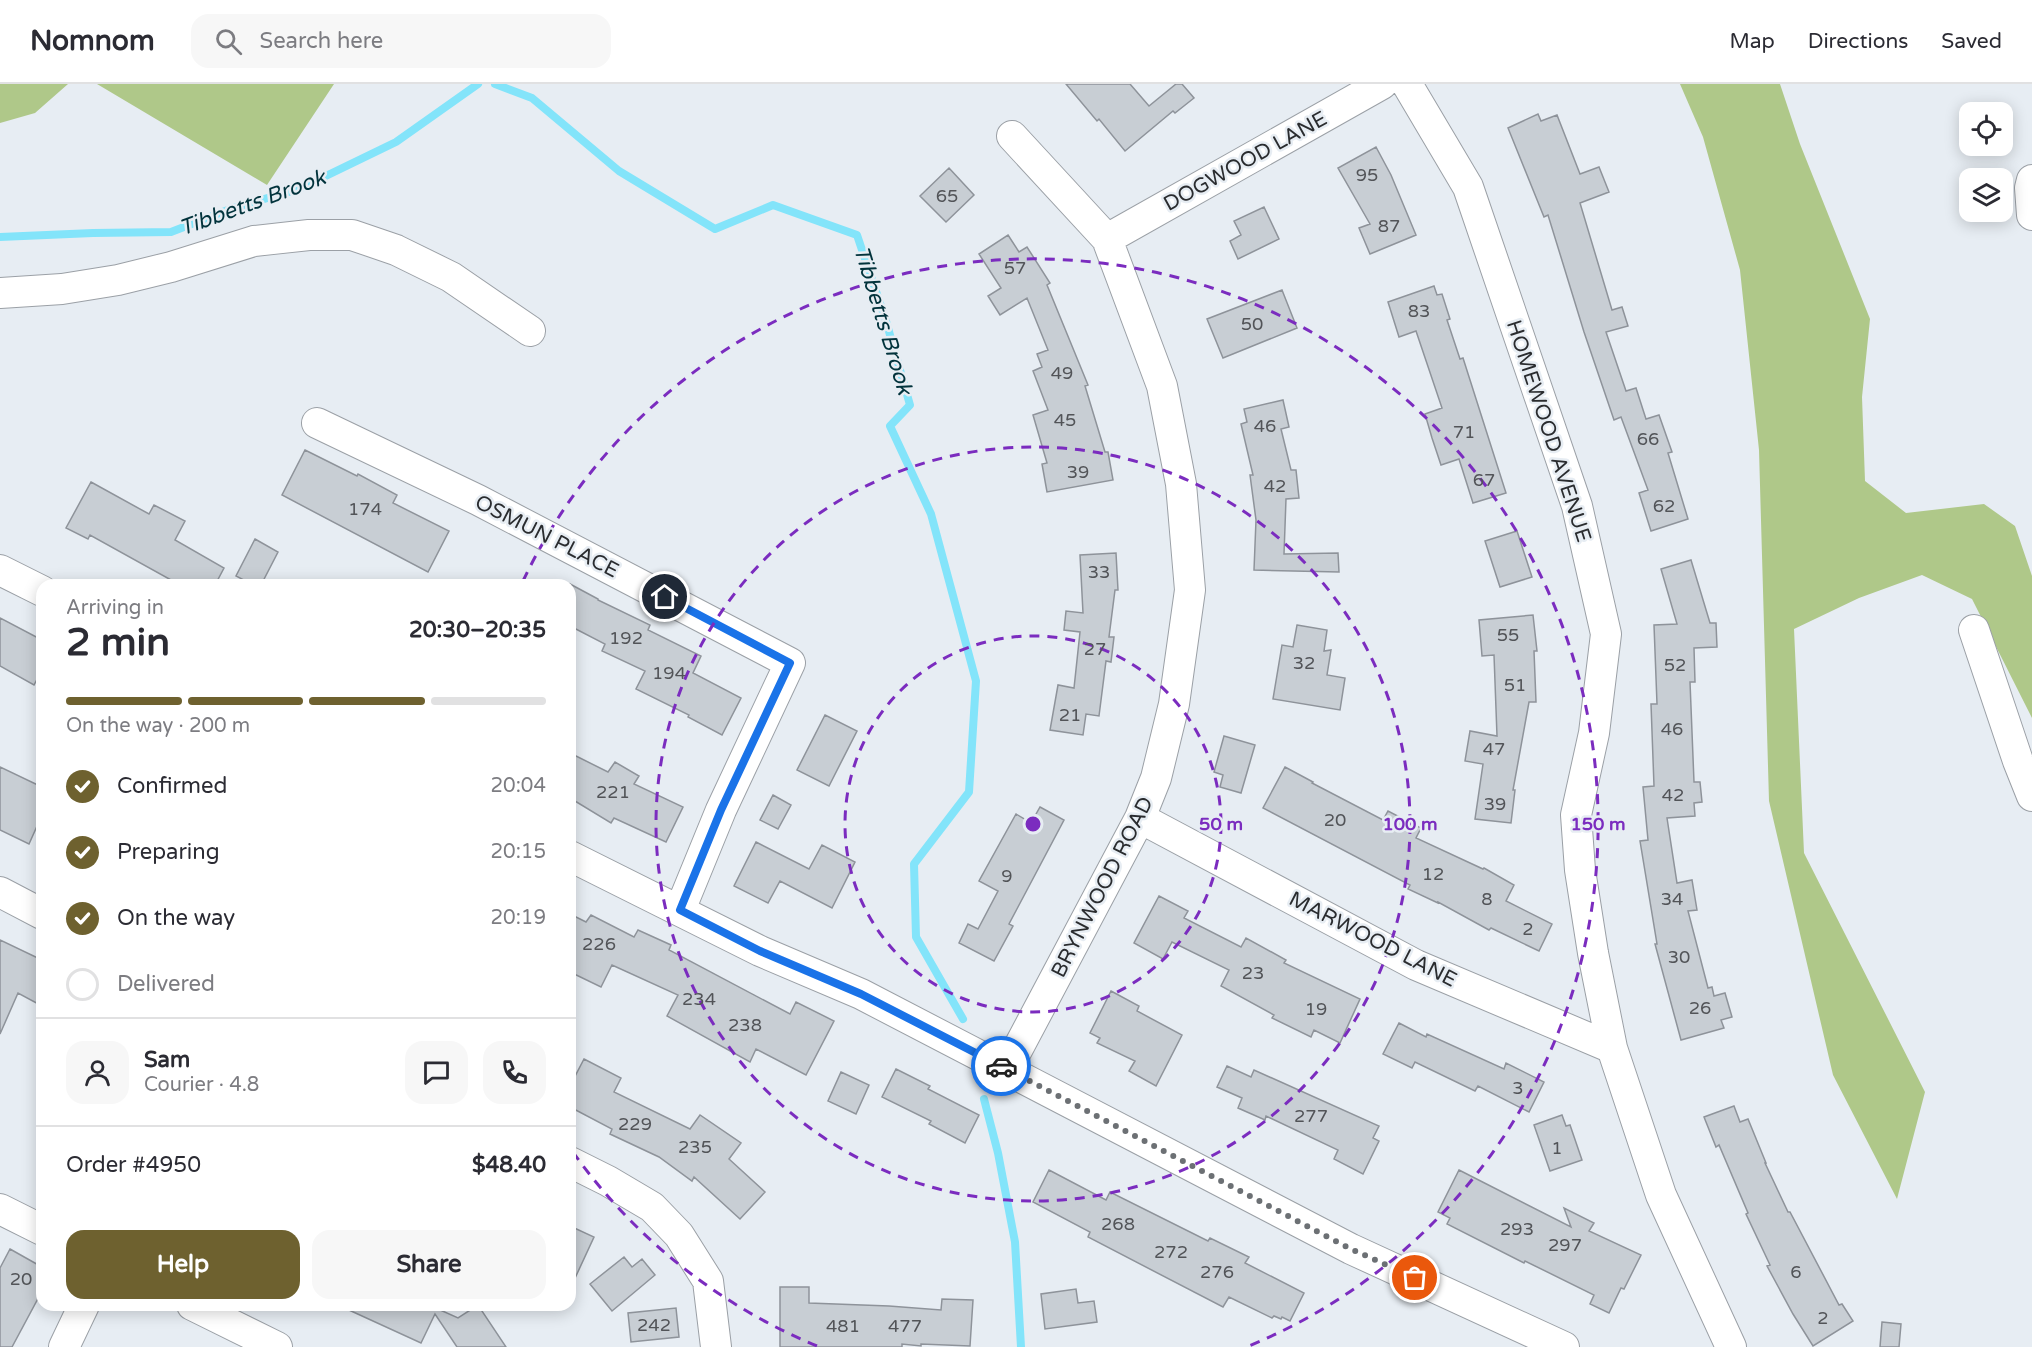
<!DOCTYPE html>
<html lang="en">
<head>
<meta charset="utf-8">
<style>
	:root { --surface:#fff; --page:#f7f7f7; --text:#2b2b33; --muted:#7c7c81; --line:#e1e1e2; --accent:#6e612f }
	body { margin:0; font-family:"Varela Round",sans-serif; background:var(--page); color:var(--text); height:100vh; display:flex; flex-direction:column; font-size:22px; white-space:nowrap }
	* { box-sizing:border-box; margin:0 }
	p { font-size:20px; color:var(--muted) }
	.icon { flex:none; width:33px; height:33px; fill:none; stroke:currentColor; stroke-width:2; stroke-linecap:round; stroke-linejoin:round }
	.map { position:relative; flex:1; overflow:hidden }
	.drawer { position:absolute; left:36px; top:495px; width:540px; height:732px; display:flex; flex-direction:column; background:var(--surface); border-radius:18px; box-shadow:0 3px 15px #0003 }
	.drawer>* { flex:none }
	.tools { position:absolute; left:1959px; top:18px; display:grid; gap:12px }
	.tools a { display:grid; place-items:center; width:54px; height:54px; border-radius:12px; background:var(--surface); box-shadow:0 3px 15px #0003; font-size:30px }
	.pin { position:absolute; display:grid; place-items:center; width:51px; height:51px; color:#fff; margin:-26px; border:3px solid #fff; border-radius:50%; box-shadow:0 2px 6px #0007 }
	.courier { position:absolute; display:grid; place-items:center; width:60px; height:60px; margin:-30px; border:4px solid #1a73e8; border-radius:50%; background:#fff; color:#222; box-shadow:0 2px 8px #0007 }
	.summary em { font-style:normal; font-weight:800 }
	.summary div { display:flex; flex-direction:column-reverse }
	.summary { display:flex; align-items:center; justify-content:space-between; height:102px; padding:0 30px }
	h1 { font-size:39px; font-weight:800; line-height:45px }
	.bar { display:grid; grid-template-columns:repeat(4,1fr); gap:9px 6px; align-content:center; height:72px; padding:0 30px }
	.bar i { height:8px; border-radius:4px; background:var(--line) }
	.bar .active { background:var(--accent) }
	.bar p { grid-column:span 4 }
	.line { display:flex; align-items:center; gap:15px; padding:0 30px; border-top:2px solid var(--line) }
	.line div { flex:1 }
	.round { display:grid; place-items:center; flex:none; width:63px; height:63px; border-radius:18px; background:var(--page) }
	ol { padding:0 30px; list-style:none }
	li { display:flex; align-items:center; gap:18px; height:66px }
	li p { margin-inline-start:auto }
	li .icon { padding:6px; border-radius:50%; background:var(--accent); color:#fff; stroke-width:4 }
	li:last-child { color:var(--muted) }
	li i { width:33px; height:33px; border:3px solid var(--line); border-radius:50% }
	.button { display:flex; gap:12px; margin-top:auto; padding:12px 30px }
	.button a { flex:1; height:69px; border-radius:18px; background:var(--accent); color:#fff; font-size:24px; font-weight:800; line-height:69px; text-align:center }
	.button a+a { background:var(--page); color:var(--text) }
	header { display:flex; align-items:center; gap:36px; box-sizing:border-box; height:84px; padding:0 30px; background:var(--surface); border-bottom:2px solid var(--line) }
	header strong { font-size:28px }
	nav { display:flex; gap:33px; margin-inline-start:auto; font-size:21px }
	.search { width:420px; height:54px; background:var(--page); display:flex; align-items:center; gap:15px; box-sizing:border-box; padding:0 21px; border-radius:18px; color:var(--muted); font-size:22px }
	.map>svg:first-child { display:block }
	.green { fill:#afc889 }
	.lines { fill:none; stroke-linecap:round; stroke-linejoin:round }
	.stream { stroke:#83e4fa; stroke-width:8 }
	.building { fill:#c8ced4; stroke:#8e939a; stroke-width:1.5 }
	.minor-casing { stroke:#9ba0a6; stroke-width:32 }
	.minor { stroke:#fff; stroke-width:30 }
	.done { stroke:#6c7074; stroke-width:6; stroke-dasharray:0 10.8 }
	.route { stroke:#1a73e8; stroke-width:8 }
	.ring { fill:none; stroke:#7b2cbf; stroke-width:3; stroke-dasharray:10 8 }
	.labels { text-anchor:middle; stroke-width:5; stroke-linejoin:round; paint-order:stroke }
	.number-label { font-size:18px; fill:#525458 }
	.street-label { font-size:21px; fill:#2a2c2f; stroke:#e7edf3 }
	.water-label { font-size:22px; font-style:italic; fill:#02333c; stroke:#e7edf3 }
	.centre { fill:#7b2cbf; stroke:#e7edf3; stroke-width:3 }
	.ring-label { font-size:18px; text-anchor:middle; font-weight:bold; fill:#7b2cbf; stroke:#e7edf3; stroke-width:5; stroke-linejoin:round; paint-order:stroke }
</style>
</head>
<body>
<header>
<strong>Nomnom</strong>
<div class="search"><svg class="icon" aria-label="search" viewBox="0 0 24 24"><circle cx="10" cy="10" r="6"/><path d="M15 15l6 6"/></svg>Search here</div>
<nav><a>Map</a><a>Directions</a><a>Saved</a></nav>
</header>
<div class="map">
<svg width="2032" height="1263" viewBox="0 0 2032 1263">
	<rect width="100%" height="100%" fill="#e7edf3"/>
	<path class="green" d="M 0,0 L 68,0 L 35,29 L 0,39 Z
		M 97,0 L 334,0 L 267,101 Z
		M 1680,0 L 1780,0 L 1800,60 L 1870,235 L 1862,313 L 1865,397 L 1906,429 L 1984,420 L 2015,442 L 2032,492 L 2032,634 L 1972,515 L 1922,491 L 1859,514 L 1794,545 L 1804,769 L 1925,1008 L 1897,1115 L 1833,991 L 1769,717 L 1759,366 L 1740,186 L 1703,53 Z"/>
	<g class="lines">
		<path class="stream" d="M 495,0 L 532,14 L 619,87 L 715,145 L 773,121 L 857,151 L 886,237 L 910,321 L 890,342 L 931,430 L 976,597 L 969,708 L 914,780 L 916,853 L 963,935
			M 0,153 L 93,149 L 171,148 L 233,124 L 299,105 L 396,58 L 478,0
			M 984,1015 L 998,1069 L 1015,1158 L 1021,1263"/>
	</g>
	<path class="building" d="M 1066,0 L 1130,0 L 1149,22 L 1176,0 L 1182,0 L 1194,14 L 1175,29 L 1173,27 L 1125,67 L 1099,35 L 1097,37 Z
		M 1538,30 L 1541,37 L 1557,31 L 1580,90 L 1599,83 L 1609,108 L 1580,119 L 1612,226 L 1622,223 L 1628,242 L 1606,248 L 1626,307 L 1636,304 L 1646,335 L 1659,331 L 1672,368 L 1668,369 L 1688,435 L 1651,447 L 1639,409 L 1648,406 L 1621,333 L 1614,336 L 1584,248 L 1548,131 L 1544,133 L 1508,44 Z
		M 1376,63 L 1391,91 L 1416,151 L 1370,170 L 1359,144 L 1370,140 L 1338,84 Z
		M 949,84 L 974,111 L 946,138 L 920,112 Z
		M 1264,123 L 1279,155 L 1238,175 L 1230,157 L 1241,151 L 1234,137 Z
		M 1008,151 L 1019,168 L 1027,163 L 1050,199 L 1047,201 L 1088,301 L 1085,302 L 1105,368 L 1108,368 L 1113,396 L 1047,408 L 1042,380 L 1047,379 L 1033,331 L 1048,326 L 1033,287 L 1042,283 L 1037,270 L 1048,266 L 1027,214 L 1000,231 L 988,212 L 1001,204 L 979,170 Z
		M 1434,202 L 1437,211 L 1442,210 L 1450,235 L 1447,236 L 1460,275 L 1463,274 L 1506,409 L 1473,419 L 1459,375 L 1441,381 L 1432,354 L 1425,330 L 1442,324 L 1416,247 L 1399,253 L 1388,218 Z
		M 1282,206 L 1297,244 L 1223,274 L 1207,235 Z
		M 1283,316 L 1289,343 L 1281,345 L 1291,386 L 1296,386 L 1299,414 L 1286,415 L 1284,470 L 1338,469 L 1339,488 L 1254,486 L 1256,436 L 1250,391 L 1253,391 L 1241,340 L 1247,338 L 1244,325 Z
		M 305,366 L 357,392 L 358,390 L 397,411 L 393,419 L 449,447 L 428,488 L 282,411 Z
		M 91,398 L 149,430 L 154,421 L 185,437 L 175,456 L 224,484 L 215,501 L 180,501 L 90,451 L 88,455 L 66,444 Z
		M 1517,447 L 1532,493 L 1500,503 L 1485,457 Z
		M 255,455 L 278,468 L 261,501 L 253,501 L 236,492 Z
		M 1116,469 L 1118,506 L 1115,506 L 1109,553 L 1114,553 L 1111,578 L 1106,577 L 1099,632 L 1086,630 L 1083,651 L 1050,646 L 1058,601 L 1074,604 L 1080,548 L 1064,546 L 1066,527 L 1083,529 L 1080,471 Z
		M 1691,476 L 1710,539 L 1716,539 L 1717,563 L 1694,564 L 1695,598 L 1690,598 L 1694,698 L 1700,698 L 1702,718 L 1694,719 L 1695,732 L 1667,734 L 1677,799 L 1692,796 L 1697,826 L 1688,827 L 1708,904 L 1712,903 L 1714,912 L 1725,909 L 1732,933 L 1721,936 L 1724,944 L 1681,956 L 1655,860 L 1657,860 L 1640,757 L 1648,756 L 1643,703 L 1654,702 L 1651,620 L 1657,620 L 1654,541 L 1677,540 L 1661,485 Z
		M 570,500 L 598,515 L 598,516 L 650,541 L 648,546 L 701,572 L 693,589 L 741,614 L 722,651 L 688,633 L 689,631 L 636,605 L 645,587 L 602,567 L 605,560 L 570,542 Z
		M 1533,531 L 1537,567 L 1534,567 L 1536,618 L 1529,618 L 1513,706 L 1515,706 L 1511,739 L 1475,735 L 1483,680 L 1465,677 L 1470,647 L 1497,652 L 1494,571 L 1482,572 L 1479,536 Z
		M 0,534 L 42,556 L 42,586 L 34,601 L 0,582 Z
		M 1297,541 L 1327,546 L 1324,567 L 1331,566 L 1327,591 L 1345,594 L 1340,626 L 1273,615 L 1282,561 L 1293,563 Z
		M 825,631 L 857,647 L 829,702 L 797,686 Z
		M 1224,652 L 1255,661 L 1241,709 L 1220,703 L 1223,691 L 1214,688 Z
		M 570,669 L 608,688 L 615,678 L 639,692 L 634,700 L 683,723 L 666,758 L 614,734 L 611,739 L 570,714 Z
		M 0,683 L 42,703 L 42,731 L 29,760 L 0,746 Z
		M 1285,683 L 1313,698 L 1312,699 L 1383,736 L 1388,727 L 1421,744 L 1416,754 L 1483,785 L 1484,784 L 1514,801 L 1506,817 L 1552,840 L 1539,867 L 1491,844 L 1489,846 L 1438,818 L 1438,819 L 1408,805 L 1410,801 L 1263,724 Z
		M 773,711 L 791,721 L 778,745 L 760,736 Z
		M 1040,723 L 1064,736 L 1009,840 L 1013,842 L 994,877 L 959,859 L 968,840 L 978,845 L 998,807 L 979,797 L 1016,730 L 1031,739 Z
		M 756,758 L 809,785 L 822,761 L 855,778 L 832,824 L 780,797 L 768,819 L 734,802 Z
		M 1159,812 L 1188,827 L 1184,834 L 1241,863 L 1246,854 L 1286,876 L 1284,879 L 1360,915 L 1340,959 L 1314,946 L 1311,953 L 1272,934 L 1274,931 L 1221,902 L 1229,886 L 1172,858 L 1163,875 L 1134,859 Z
		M 570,830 L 586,838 L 591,831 L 634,853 L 638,846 L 671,861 L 669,866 L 790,930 L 796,918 L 834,937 L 806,991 L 756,965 L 750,978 L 667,932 L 678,911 L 612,881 L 601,903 L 570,888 Z
		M 0,856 L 42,876 L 42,922 L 18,909 L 0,950 Z
		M 1111,907 L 1139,922 L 1137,927 L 1182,951 L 1156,1002 L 1129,987 L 1135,977 L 1097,959 L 1100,954 L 1090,949 Z
		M 1399,939 L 1426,953 L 1427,950 L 1504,985 L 1506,979 L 1544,998 L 1529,1028 L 1478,1002 L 1475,1007 L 1415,978 L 1412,984 L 1383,970 Z
		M 584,975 L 621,994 L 614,1008 L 690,1045 L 700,1031 L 741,1059 L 729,1075 L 765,1108 L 740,1135 L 694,1093 L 692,1097 L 659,1073 L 610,1050 L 612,1045 L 570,1023 L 570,1002 Z
		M 1227,982 L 1251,993 L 1254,986 L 1379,1042 L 1373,1054 L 1379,1057 L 1363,1090 L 1334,1075 L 1338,1066 L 1266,1032 L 1265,1036 L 1238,1024 L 1242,1014 L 1217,1003 Z
		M 896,985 L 930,1002 L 928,1005 L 979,1031 L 965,1059 L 929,1040 L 931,1037 L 882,1013 Z
		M 841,988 L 869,1001 L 856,1030 L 828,1017 Z
		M 1734,1022 L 1740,1038 L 1748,1035 L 1766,1079 L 1765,1079 L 1788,1128 L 1790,1128 L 1839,1221 L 1842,1220 L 1853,1237 L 1813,1262 L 1793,1230 L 1767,1182 L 1770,1181 L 1746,1130 L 1748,1129 L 1719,1061 L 1716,1063 L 1704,1033 Z
		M 1562,1031 L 1566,1042 L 1570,1041 L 1582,1076 L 1550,1087 L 1534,1041 Z
		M 1049,1086 L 1106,1116 L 1110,1108 L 1208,1157 L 1210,1154 L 1249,1173 L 1245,1179 L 1304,1209 L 1290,1237 L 1282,1233 L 1281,1235 L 1274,1232 L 1272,1234 L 1229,1213 L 1223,1223 L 1088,1153 L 1090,1148 L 1033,1118 Z
		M 1459,1086 L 1571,1143 L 1564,1124 L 1594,1139 L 1589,1147 L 1641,1171 L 1624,1205 L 1621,1204 L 1609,1229 L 1590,1220 L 1594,1211 L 1525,1177 L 1524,1179 L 1447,1140 L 1450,1134 L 1438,1128 Z
		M 570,1142 L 594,1153 L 570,1205 Z
		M 10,1165 L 42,1183 L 42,1207 L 12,1263 L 0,1263 L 0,1184 Z
		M 624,1173 L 632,1183 L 642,1175 L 655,1191 L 612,1227 L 590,1200 Z
		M 780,1203 L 809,1203 L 809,1219 L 889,1222 L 941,1226 L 942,1215 L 973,1216 L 970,1262 L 921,1260 L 921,1262 L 902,1260 L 902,1263 L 780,1263 Z
		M 1076,1205 L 1078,1219 L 1094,1217 L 1097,1238 L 1045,1245 L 1041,1210 Z
		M 338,1221 L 439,1221 L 438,1225 L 458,1234 L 478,1221 L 506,1263 L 457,1263 L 435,1230 L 421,1259 Z
		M 676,1224 L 679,1253 L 631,1258 L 628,1229 Z
		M 1882,1238 L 1901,1240 L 1899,1263 L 1880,1263 Z"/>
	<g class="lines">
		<g class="minor-casing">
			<path id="minor" d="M 1407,0 L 1468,103 L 1577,422 L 1606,550 L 1594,649 L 1576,731 L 1580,786 L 1593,869 L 1612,964 L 1661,1111 L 1731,1263
				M 2032,96 L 2030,104 L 2032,131
				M 1107,155 L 1382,0
				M 0,209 L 62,205 L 118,196 L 171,183 L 254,157 L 309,151 L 352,151 L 396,166 L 451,193 L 530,247
				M 317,339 L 478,416 L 790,579 L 721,726 L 680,826
				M 0,486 L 42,507
				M 1974,546 L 2018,677 L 2032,712
				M 1140,734 L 1416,881 L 1612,964
				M 570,772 L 760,867 L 861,910 L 1351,1165 L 1564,1263
				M 0,808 L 42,830
				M 1007,985 L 1140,734 L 1156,694 L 1174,620 L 1190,506 L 1181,400 L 1162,302 L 1107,155 L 1012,52
				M 570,1078 L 608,1097 L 652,1123 L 679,1151 L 708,1197 L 716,1263
				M 0,1125 L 42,1146
				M 192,1221 L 277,1263
				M 64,1263 L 84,1221"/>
		</g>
		<use href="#minor" class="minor"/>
	</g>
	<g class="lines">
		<path class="done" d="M 1001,982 L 1351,1165 L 1415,1194"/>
		<path class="route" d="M 665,513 L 790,579 L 721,726 L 680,826 L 760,867 L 861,910 L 1001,982"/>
	</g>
	<g class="ring">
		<circle cx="1033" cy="740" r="188"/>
		<circle cx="1033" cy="740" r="377"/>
		<path d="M817 1262A565 565 0 0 1 570 1064M523 497A565 565 0 1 1 1249 1262"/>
	</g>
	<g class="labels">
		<g class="number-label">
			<text x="1367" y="97">95</text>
			<text x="947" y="118">65</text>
			<text x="1389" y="148">87</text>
			<text x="1015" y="190">57</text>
			<text x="1419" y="233">83</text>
			<text x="1252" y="246">50</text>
			<text x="1062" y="295">49</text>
			<text x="1065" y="342">45</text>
			<text x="1265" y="348">46</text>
			<text x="1464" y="354">71</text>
			<text x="1648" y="361">66</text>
			<text x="1078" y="394">39</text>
			<text x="1484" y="402">67</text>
			<text x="1275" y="408">42</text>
			<text x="1664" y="428">62</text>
			<text x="365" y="431">174</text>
			<text x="1099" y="494">33</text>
			<text x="1508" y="557">55</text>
			<text x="626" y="560">192</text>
			<text x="1095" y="571">27</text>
			<text x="1304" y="585">32</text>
			<text x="1675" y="587">52</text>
			<text x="669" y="595">194</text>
			<text x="1515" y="607">51</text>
			<text x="1070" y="637">21</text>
			<text x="1672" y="651">46</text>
			<text x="1494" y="671">47</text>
			<text x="613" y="714">221</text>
			<text x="1673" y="717">42</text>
			<text x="1495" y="726">39</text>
			<text x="1335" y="742">20</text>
			<text x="1433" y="796">12</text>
			<text x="1007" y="798">9</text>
			<text x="1487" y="821">8</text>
			<text x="1672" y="821">34</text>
			<text x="1528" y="851">2</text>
			<text x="599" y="866">226</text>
			<text x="1679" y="879">30</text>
			<text x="1253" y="895">23</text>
			<text x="699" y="921">234</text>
			<text x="1700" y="930">26</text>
			<text x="1316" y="931">19</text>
			<text x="745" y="947">238</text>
			<text x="1518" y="1010">3</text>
			<text x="1311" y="1038">277</text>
			<text x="635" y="1046">229</text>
			<text x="695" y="1069">235</text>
			<text x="1557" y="1070">1</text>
			<text x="1118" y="1146">268</text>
			<text x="1517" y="1151">293</text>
			<text x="1565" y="1167">297</text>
			<text x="1171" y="1174">272</text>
			<text x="1217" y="1194">276</text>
			<text x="1796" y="1194">6</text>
			<text x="21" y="1201">20</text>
			<text x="1823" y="1240">2</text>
			<text x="654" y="1247">242</text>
			<text x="843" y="1248">481</text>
			<text x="905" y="1248">477</text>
		</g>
		<g class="street-label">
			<text transform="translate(1245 77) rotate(-29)" y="7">DOGWOOD LANE</text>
			<text transform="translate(1549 347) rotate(72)" y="7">HOMEWOOD AVENUE</text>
			<text transform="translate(547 452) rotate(27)" y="7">OSMUN PLACE</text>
			<text transform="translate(1102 803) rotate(-63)" y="7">BRYNWOOD ROAD</text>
			<text transform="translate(1373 855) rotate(27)" y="7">MARWOOD LANE</text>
		</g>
		<g class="water-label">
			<text transform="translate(252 118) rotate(-20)" y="8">Tibbetts Brook</text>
			<text transform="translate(884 236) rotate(73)" y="8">Tibbetts Brook</text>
		</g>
	</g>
	<circle cx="1033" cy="740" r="9" class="centre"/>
	<g class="ring-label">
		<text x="1221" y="746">50 m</text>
		<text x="1410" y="746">100 m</text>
		<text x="1598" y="746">150 m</text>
	</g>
</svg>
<div class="tools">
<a><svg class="icon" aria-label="locate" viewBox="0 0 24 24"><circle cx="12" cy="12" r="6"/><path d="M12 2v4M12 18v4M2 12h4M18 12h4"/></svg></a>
<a><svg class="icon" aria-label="layers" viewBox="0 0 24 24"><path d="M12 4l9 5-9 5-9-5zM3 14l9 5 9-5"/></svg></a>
</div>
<div class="pin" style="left:1415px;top:1194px;background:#ea580c"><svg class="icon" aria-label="bag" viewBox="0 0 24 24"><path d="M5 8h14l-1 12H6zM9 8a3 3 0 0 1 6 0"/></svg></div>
<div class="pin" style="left:665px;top:513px;background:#1f2937"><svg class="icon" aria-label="home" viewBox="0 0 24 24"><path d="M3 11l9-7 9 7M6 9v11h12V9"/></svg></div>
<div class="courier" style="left:1001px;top:982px"><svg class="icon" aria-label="car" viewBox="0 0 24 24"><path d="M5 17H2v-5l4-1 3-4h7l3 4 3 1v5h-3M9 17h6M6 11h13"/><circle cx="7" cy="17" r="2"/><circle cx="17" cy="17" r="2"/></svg></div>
<section class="drawer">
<div class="summary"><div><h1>2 min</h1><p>Arriving in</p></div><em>20:30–20:35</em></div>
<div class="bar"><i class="active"></i><i class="active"></i><i class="active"></i><i></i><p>On the way · 200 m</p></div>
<ol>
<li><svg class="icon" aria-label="check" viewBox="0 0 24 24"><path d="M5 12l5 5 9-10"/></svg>Confirmed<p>20:04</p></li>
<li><svg class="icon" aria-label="check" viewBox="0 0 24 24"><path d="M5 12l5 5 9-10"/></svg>Preparing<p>20:15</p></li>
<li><svg class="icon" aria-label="check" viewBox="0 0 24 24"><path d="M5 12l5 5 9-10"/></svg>On the way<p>20:19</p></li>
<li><i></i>Delivered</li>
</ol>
<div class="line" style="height:108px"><a class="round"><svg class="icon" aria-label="person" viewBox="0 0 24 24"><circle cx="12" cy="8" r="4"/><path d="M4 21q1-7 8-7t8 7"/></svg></a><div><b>Sam</b><p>Courier · 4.8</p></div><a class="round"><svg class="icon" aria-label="chat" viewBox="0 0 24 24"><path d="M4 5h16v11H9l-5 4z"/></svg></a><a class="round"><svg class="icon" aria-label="phone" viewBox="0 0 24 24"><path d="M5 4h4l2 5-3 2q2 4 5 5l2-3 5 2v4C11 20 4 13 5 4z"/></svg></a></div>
<div class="line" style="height:78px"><div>Order #4950</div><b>$48.40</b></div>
<div class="button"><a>Help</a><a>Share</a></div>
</section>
</div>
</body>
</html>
